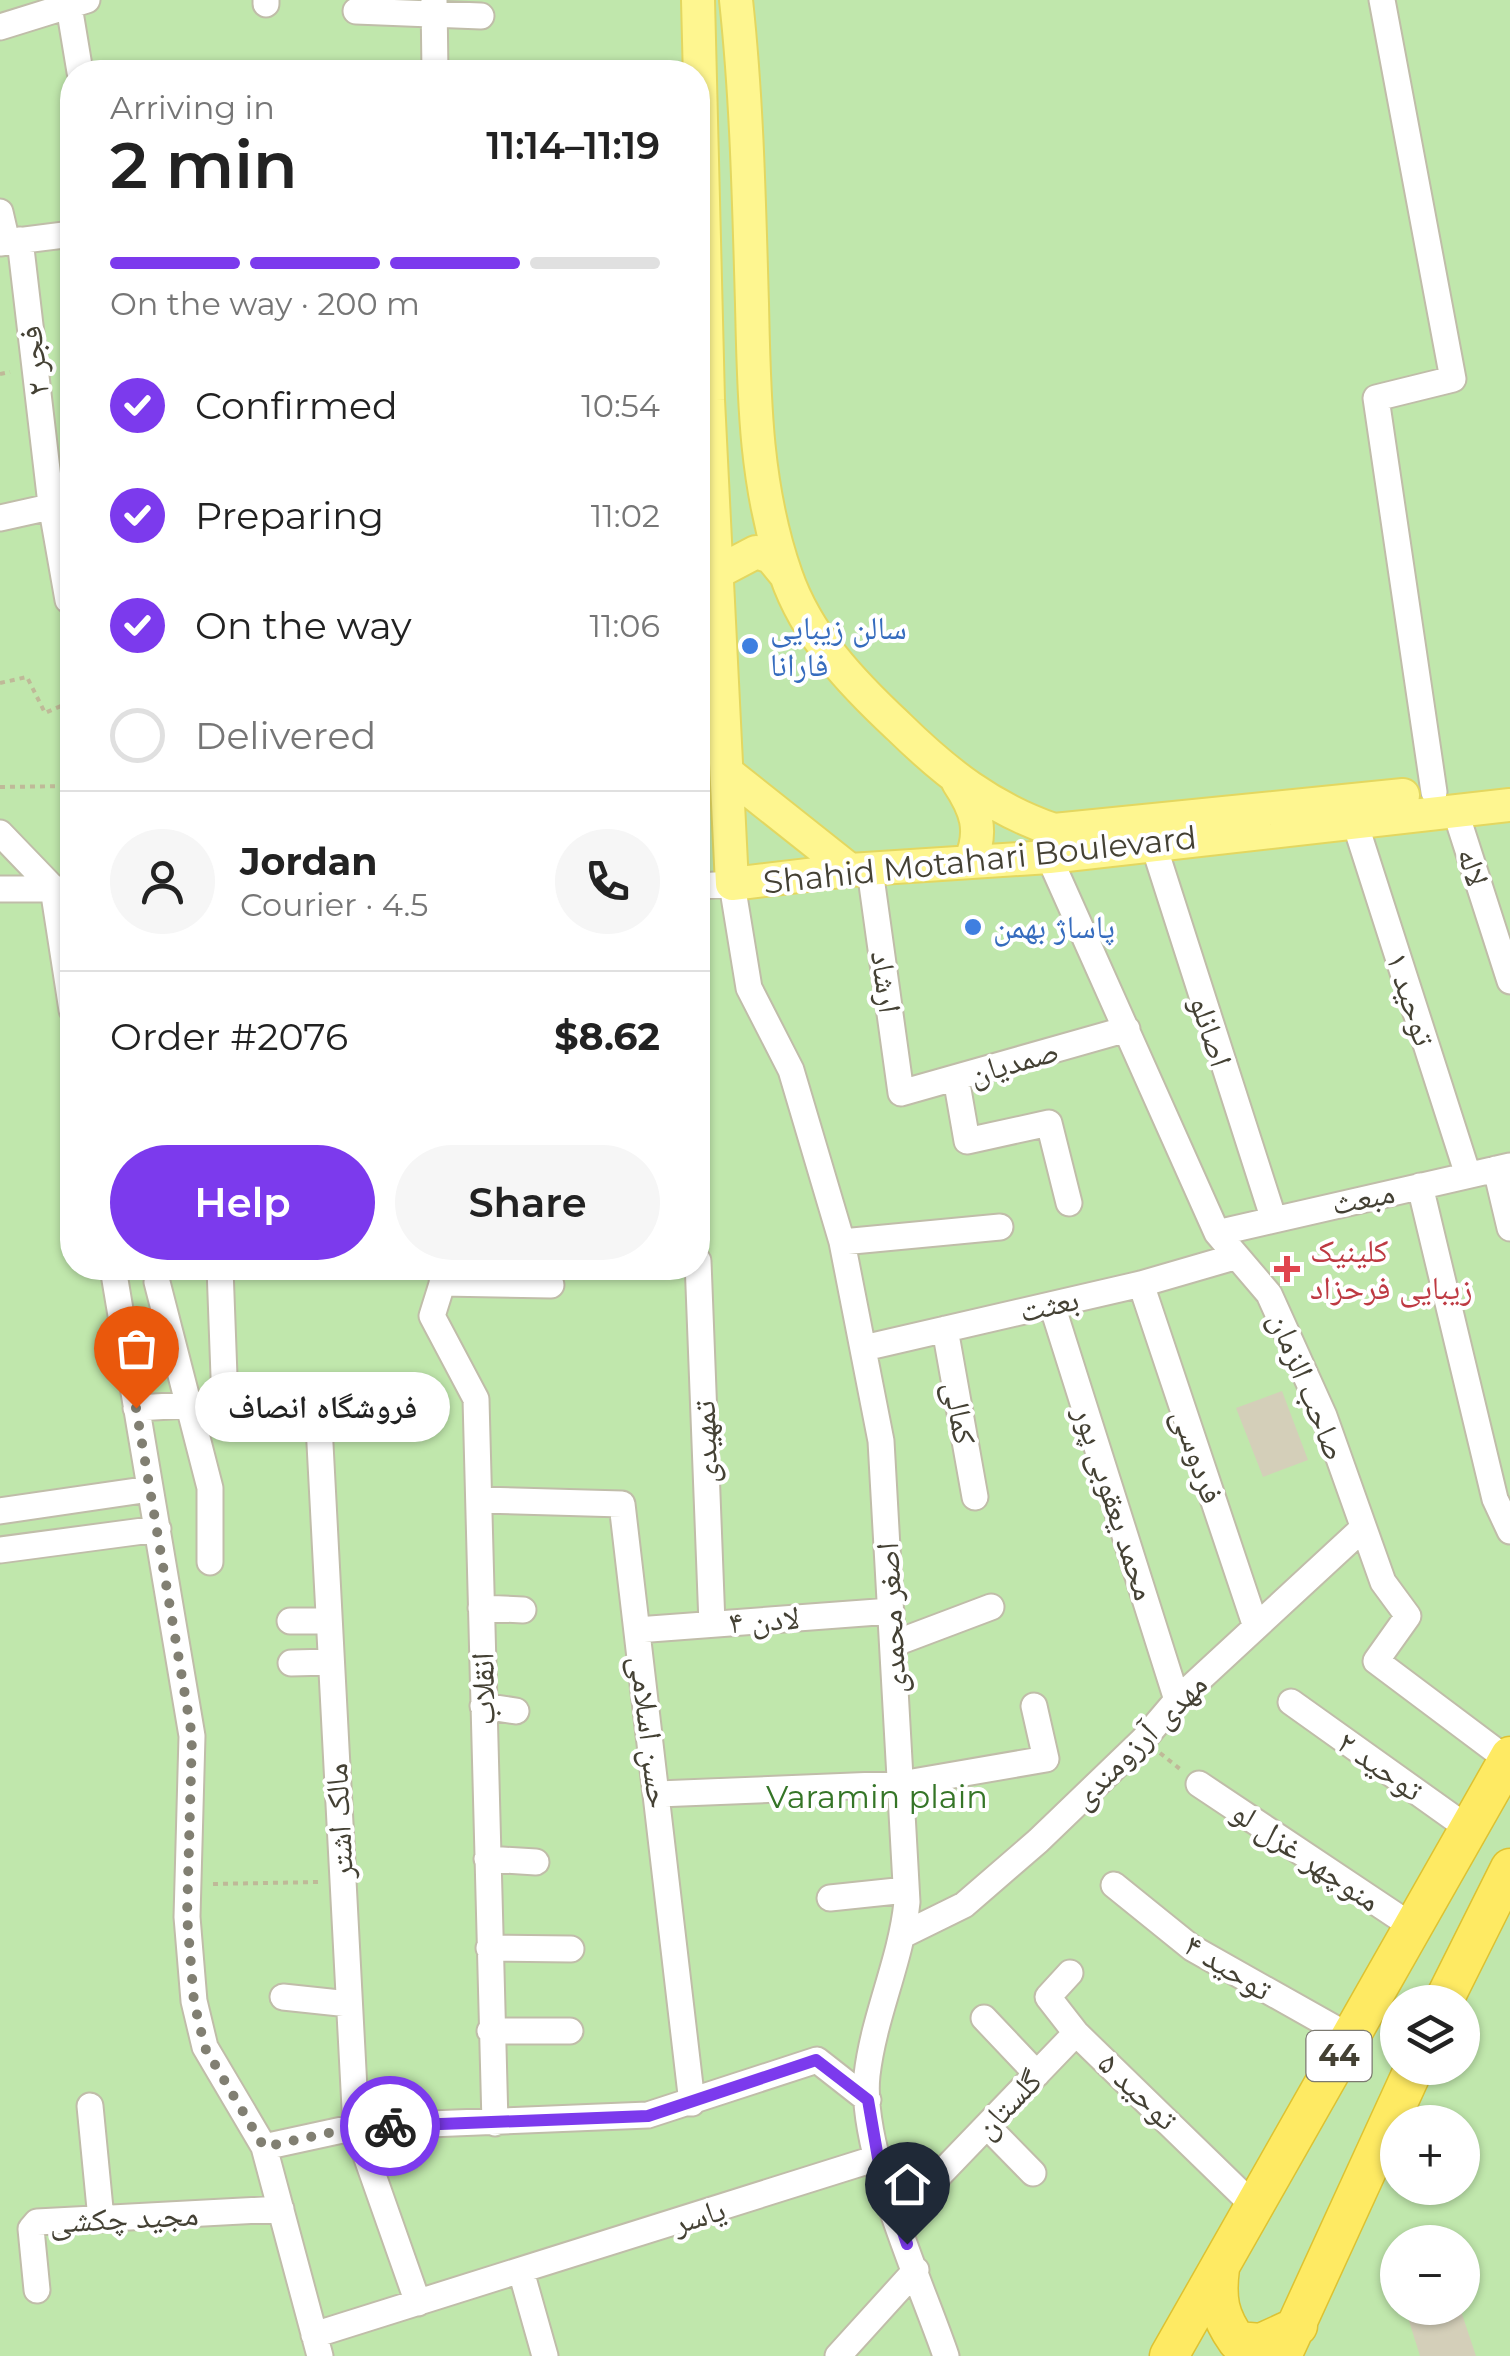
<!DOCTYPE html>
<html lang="en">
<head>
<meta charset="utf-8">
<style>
	:root { --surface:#fff; --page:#f6f6f6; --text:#222; --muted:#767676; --line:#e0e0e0; --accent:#7c3aed }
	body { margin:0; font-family:Montserrat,"Noto Naskh Arabic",sans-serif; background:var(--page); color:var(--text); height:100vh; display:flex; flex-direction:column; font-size:38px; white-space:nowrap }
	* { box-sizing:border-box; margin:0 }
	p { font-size:32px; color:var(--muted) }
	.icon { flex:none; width:55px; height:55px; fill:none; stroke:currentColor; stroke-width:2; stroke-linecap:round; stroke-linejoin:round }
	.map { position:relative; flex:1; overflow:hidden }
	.details { position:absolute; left:60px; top:60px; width:650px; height:1220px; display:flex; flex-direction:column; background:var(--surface); border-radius:40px; box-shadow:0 2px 8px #0004 }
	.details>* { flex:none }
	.tools { position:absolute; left:1380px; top:1985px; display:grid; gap:20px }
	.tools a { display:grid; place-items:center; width:100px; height:100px; border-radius:50%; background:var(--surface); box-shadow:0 2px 8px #0004; font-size:50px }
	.pin { position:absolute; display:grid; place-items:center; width:85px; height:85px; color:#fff; margin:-102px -42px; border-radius:50% 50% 50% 0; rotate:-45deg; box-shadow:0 0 10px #0007 }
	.pin .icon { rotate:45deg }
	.courier { position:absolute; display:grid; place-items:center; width:100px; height:100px; margin:-50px; border:8px solid #7c3aed; border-radius:50%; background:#fff; color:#222; box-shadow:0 2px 12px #0007 }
	.bubble { position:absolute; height:70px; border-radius:35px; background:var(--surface); box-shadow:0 2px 8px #0004; font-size:32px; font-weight:600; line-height:70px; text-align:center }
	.head em { font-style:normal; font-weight:600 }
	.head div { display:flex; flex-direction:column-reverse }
	.head { display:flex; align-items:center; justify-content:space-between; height:170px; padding:0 50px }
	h1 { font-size:65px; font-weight:600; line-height:75px }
	.bar { display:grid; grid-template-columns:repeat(4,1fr); gap:15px 10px; align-content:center; height:120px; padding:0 50px }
	.bar i { height:12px; border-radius:8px; background:var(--line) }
	.bar .active { background:var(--accent) }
	.bar p { grid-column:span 4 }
	.line { display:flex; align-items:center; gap:25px; padding:0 50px; border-top:2px solid var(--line) }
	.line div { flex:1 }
	.round { display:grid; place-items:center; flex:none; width:105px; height:105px; border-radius:52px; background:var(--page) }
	ol { padding:0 50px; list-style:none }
	li { display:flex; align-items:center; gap:30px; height:110px }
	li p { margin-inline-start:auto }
	li .icon { padding:10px; border-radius:50%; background:var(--accent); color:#fff; stroke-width:4 }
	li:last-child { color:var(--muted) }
	li i { width:55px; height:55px; border:5px solid var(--line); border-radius:50% }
	.cta { display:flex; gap:20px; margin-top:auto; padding:20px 50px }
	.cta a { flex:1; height:115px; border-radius:60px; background:var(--accent); color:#fff; font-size:40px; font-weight:600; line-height:115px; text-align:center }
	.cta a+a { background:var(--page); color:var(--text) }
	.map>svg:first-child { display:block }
	.green { fill:#c0e7ac; fill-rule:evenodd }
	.building { fill:#d4cfb9 }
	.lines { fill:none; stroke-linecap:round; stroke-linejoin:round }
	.minor-casing { stroke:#c0bda9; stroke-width:29 }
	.major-casing { stroke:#e3d760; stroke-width:36 }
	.highway-casing { stroke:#ddc232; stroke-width:41 }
	.path { stroke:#bfb998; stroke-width:4; stroke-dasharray:5 5; stroke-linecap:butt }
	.minor { stroke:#fff; stroke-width:25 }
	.major { stroke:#fef690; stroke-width:32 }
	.highway { stroke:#feea63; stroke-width:38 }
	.done { stroke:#817f72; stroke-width:10; stroke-dasharray:0 18 }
	.route { stroke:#7c3aed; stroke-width:12 }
	.shop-dot { fill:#3f7fe0; stroke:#fff; stroke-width:4 }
	.health-dot { fill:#e0444e; stroke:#fff; stroke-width:4 }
	.labels { text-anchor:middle; stroke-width:8; stroke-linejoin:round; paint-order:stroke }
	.shield { fill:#fff; stroke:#7c7a71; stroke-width:2.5 }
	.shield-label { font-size:30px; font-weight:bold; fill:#444134 }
	.street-label { font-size:32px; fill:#444134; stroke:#fff }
	.shop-label { font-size:32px; fill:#366cbe; stroke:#fff; text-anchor:start }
	.health-label { font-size:32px; fill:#be3a42; stroke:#fff; text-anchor:start }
	.park-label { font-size:32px; fill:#357527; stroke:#fff }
</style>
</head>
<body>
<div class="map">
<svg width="1510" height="2356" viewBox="0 0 1510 2356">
	<rect width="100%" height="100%" fill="#f2f1e4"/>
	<path class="green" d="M 0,0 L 1510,0 L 1510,2356 L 0,2356 ZM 72,72 L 698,72 L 698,1268 L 72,1268 ZM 1398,2002 L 1462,2002 L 1462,2068 L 1398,2068 ZM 1398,2122 L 1462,2122 L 1462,2188 L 1398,2188 ZM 1398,2242 L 1462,2242 L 1462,2308 L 1398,2308 Z"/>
	<path class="building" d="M 1282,1391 L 1308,1460 L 1263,1477 L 1236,1408 Z
		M 1405,2308 L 1460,2308 L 1476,2356 L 1420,2356 Z"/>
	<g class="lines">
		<g class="minor-casing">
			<path id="minor" d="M 68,0 L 80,72
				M 434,0 L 435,72
				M 1382,0 L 1453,379 L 1376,398 L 1434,792
				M 266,4 L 266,0
				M 356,11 L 481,16
				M 0,27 L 87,0
				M 0,212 L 7,242
				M 20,240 L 51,504 L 68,600
				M 0,243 L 72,234
				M 0,518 L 72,502
				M 1455,810 L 1510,981
				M 1355,823 L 1468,1175
				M 0,833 L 53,888 L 72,1010
				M 1153,843 L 1273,1217
				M 1049,857 L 1217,1233 L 1269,1294 L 1324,1416 L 1383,1582 L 1408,1616 L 1376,1661 L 1508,1760
				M 870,870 L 901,1093 L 1127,1029
				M 698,886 L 732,884 L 749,988 L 791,1070 L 842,1242 L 881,1441 L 907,1902 C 901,1961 874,2015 867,2075 C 859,2149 921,2283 946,2356
				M 0,889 L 72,889
				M 956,1078 L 967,1141 L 1049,1123 L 1069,1203
				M 1496,1169 L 1510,1228
				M 1420,1186 L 1495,1499 L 1510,1531
				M 1217,1233 L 1510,1166
				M 842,1242 L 1000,1227
				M 698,1261 L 712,1624
				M 113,1268 L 192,1736 L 187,1917 L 194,2001 L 205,2047 L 264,2147 L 320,2356
				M 220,1268 L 225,1403
				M 447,1268 L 432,1316 L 476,1399 L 495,2123
				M 157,1282 L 210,1488 L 210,1562
				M 442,1283 L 551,1285
				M 1141,1284 L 1256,1627
				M 1052,1305 L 1177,1700
				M 945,1329 L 975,1497
				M 864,1348 L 1141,1284 L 1234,1257
				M 136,1408 L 225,1403 L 319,1425 L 356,2127 L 418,2303
				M 479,1500 L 622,1504 L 692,2103
				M 0,1511 L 150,1489
				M 0,1550 L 158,1529
				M 481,1608 L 523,1610
				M 290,1621 L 329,1621
				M 637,1630 L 891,1611
				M 893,1644 L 991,1607
				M 291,1663 L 331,1662
				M 1291,1702 L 1469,1829
				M 483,1706 L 516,1711
				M 1199,1784 L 1413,1927
				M 658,1794 L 901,1784 L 1046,1759 L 1034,1706
				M 487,1859 L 536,1862
				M 1114,1885 L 1192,1948 L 1350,2037
				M 830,1898 L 906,1890
				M 903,1935 L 964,1905 L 1038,1841 L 1143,1740 L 1177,1700 L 1362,1529
				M 489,1948 L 571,1949
				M 1070,1973 L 1048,1997 L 1076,2033 L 1254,2206
				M 283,1997 L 349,2004
				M 984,2018 L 1037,2074
				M 490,2031 L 570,2031
				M 90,2106 L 101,2219
				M 987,2126 L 1033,2173
				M 264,2147 L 356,2127 L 648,2115 L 817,2060 L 868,2100
				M 898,2218 L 1076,2033
				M 521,2271 L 545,2356
				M 37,2290 L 31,2229 L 37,2222 L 281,2209
				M 314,2335 L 877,2158
				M 838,2356 L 916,2270"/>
		</g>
		<g class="major-casing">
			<path id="major" d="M 698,0 L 708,400 L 732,884 L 850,870 L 1049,857 L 1510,805
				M 736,0 C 747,101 749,202 752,304 C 754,396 755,487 786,575 C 807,636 852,683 898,726 C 946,773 990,808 1054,830 L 1403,795
				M 718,572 L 756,552 L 771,557 L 785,574
				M 729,774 L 850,870
				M 958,782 C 976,809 984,831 970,861"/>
		</g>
		<g class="highway-casing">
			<path id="highway" d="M 1443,2002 L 1510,1868
				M 1220,2268 C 1216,2299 1219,2316 1237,2341 L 1261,2343 L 1298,2326
				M 1169,2356 L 1510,1756
				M 1282,2356 L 1414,2068"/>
		</g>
		<path class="path" d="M 0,374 L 10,372
			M 0,683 L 27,677 L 45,713 L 72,701
			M 0,787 L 72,786
			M 1160,1753 L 1180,1769
			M 213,1884 L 318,1882"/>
		<use href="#minor" class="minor"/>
		<use href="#major" class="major"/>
		<use href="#highway" class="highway"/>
	</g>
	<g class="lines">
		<path class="done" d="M 136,1408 L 192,1736 L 187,1916 L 194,2002 L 205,2048 L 264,2147 L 356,2127 L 390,2126"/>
		<path class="route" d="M 390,2126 L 648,2116 L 816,2060 L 868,2100 L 878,2158 L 907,2244"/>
	</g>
	<g class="shop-dot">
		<circle cx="750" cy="646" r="10"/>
		<circle cx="973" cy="927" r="10"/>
	</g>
	<path class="health-dot" d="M1282 1254h10v10h10v10h-10v10h-10v-10h-10v-10h10z"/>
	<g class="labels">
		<rect class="shield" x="1306.5" y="2031" width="65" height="50" rx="8"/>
		<g class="shield-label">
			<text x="1339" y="2066">44</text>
		</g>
		<g class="street-label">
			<text transform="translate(34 361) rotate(-97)" y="11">فجر ۲</text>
			<text transform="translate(980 860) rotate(-6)" y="11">Shahid Motahari Boulevard</text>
			<text transform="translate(1473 867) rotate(73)" y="11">لاله</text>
			<text transform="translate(886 982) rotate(82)" y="11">ارشاد</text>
			<text transform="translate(1411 999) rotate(72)" y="11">توحید ۱</text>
			<text transform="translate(1211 1031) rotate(72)" y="11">اصانلو</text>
			<text transform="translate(1014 1062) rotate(-16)" y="11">صمدیان</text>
			<text transform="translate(1363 1198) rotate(-12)" y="11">مبعث</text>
			<text transform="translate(1049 1305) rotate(-13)" y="11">بعثت</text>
			<text transform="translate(1308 1386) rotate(68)" y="11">صاحب الزمان</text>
			<text transform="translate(960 1413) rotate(80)" y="11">کمالی</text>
			<text transform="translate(705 1442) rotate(-92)" y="11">تمهیدی</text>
			<text transform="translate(1198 1456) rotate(71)" y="11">فردوسی</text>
			<text transform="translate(1115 1503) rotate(72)" y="11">محمد یعقوبی پور</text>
			<text transform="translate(891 1618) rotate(-93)" y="11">اصغر محمدی</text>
			<text transform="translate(764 1620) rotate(-4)" y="11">لادن ۴</text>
			<text transform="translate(483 1689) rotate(-91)" y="11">انقلاب</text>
			<text transform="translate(650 1732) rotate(83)" y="11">حسن اسلامی</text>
			<text transform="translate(1139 1741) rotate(-45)" y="11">مهدی آرزومندی</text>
			<text transform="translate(1380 1766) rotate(35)" y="11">توحید ۲</text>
			<text transform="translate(339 1821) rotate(-93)" y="11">مالک اشتر</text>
			<text transform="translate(1306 1856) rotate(34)" y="11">منوچهر غزل لو</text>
			<text transform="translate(1228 1967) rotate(32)" y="11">توحید ۴</text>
			<text transform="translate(1138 2091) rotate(44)" y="11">توحید ۵</text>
			<text transform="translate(1008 2104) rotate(-46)" y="11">گلستان</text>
			<text transform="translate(699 2216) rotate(-17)" y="11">یاسر</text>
			<text transform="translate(124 2218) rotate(-3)" y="11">مجید چکشی</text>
		</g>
		<g class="shop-label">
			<text x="770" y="639">سالن زیبایی<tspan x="770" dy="37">فارانا</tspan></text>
			<text x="993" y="938">پاساژ بهمن</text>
		</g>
		<g class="health-label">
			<text x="1310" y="1262">کلینیک<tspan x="1310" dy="37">زیبایی فرحزاد</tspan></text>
		</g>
		<g class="park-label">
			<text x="877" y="1808">Varamin plain</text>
		</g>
	</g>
</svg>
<div class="tools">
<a><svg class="icon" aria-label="layers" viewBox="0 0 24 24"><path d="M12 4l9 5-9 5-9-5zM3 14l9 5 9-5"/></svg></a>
<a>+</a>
<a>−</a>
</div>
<div class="pin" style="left:136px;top:1408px;background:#ea580c"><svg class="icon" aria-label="bag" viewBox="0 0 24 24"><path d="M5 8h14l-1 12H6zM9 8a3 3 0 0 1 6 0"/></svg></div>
<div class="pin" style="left:907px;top:2244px;background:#1f2937"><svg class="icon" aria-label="home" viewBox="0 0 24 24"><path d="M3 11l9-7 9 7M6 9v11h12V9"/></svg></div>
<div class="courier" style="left:390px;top:2126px"><svg class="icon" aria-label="bike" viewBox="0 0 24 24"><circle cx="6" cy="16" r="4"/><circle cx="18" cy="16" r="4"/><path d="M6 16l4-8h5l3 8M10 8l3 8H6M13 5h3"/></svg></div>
<div class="bubble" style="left:195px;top:1372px;width:255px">فروشگاه انصاف</div>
<section class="details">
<div class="head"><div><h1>2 min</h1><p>Arriving in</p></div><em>11:14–11:19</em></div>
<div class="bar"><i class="active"></i><i class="active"></i><i class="active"></i><i></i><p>On the way · 200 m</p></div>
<ol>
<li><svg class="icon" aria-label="check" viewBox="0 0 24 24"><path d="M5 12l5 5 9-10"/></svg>Confirmed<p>10:54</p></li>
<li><svg class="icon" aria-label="check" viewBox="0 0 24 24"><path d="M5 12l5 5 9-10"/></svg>Preparing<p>11:02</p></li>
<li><svg class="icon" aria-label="check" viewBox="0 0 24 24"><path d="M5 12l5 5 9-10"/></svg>On the way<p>11:06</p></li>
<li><i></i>Delivered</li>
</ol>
<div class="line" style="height:180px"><a class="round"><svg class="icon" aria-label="person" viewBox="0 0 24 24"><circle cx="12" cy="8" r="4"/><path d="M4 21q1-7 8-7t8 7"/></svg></a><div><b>Jordan</b><p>Courier · 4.5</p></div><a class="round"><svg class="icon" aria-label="phone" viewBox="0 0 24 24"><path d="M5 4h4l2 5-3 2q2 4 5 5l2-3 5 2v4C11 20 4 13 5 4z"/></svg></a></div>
<div class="line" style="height:130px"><div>Order #2076</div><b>$8.62</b></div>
<div class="cta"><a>Help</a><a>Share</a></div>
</section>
</div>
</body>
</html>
